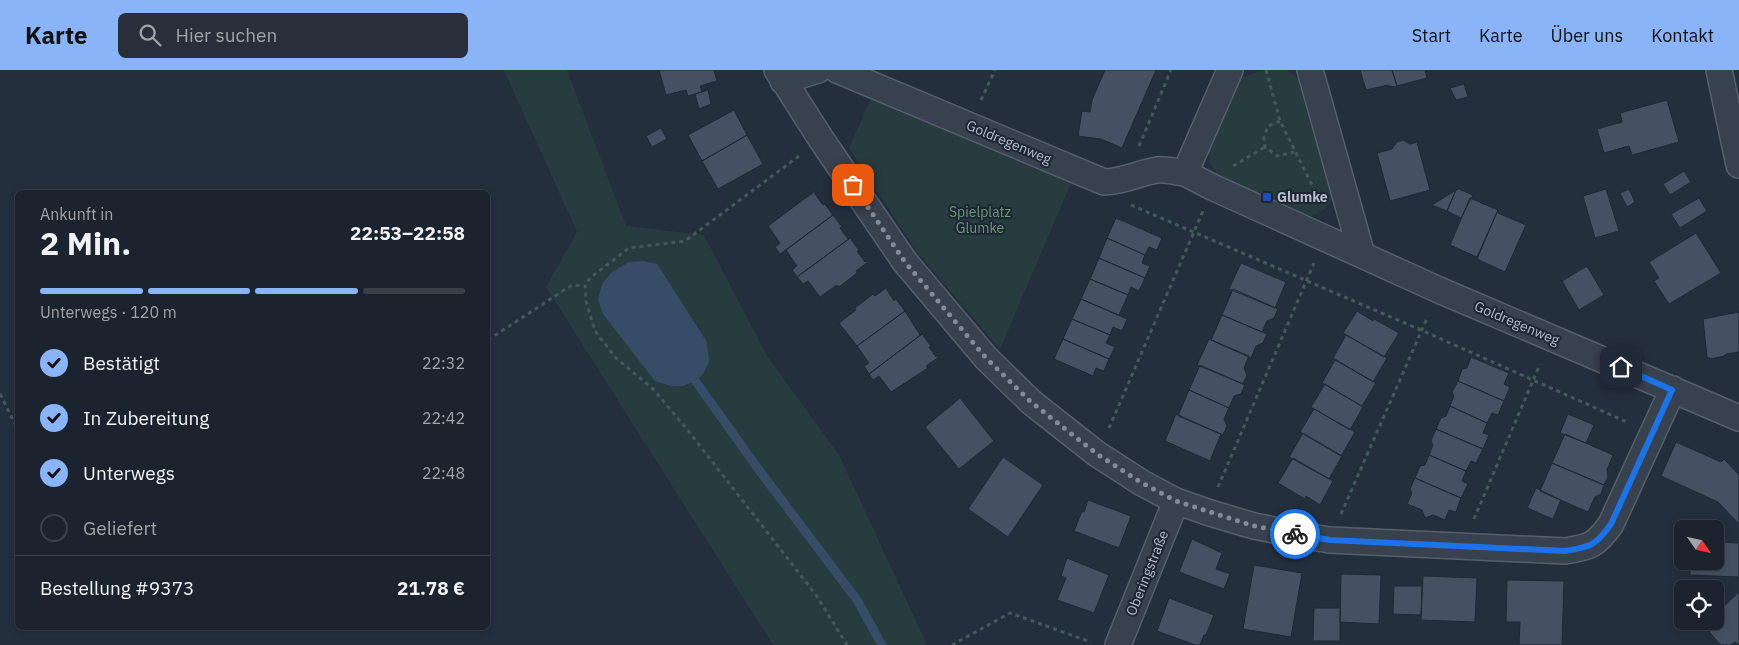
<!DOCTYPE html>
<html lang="de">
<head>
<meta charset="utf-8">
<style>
	:root { --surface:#1b232e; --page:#282f3a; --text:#f1f3f6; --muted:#a0a4aa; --line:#39404a; --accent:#8ab4f8 }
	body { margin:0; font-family:"IBM Plex Sans",sans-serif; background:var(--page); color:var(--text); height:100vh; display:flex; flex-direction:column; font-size:19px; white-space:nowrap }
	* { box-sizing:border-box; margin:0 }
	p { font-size:16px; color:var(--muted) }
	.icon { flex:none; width:28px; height:28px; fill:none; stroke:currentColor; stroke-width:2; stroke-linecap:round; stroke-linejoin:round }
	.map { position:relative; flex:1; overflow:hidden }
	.details { position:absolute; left:15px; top:120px; width:475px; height:440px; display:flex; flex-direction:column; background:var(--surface); border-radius:8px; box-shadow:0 2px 8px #0003,0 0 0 1px var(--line) }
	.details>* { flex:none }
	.needle { width:32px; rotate:124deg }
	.tools { position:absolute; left:1674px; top:450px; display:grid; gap:10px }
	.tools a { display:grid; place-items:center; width:50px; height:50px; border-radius:8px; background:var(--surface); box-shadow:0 2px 8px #0003,0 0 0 1px var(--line); font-size:25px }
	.pin { position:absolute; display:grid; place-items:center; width:42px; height:42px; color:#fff; margin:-21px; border-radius:10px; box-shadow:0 2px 8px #0006 }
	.courier { position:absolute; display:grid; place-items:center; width:50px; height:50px; margin:-25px; border:4px solid #1a73e8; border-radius:50%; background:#fff; color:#222; box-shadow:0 1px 6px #0007 }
	.summary em { font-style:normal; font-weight:700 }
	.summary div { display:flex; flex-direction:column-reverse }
	.summary { display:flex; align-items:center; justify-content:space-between; height:85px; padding:0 25px }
	h1 { font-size:32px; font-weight:700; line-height:38px }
	.bar { display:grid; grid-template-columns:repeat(4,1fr); gap:8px 5px; align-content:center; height:60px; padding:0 25px }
	.bar i { height:6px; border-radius:4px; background:var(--line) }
	.bar .selected { background:var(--accent) }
	.bar p { grid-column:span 4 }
	.line { display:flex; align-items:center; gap:12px; padding:0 25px; border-top:1px solid var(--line) }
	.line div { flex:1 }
	ol { padding:0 25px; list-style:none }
	li { display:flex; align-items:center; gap:15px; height:55px }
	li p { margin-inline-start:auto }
	li .icon { padding:5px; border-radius:50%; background:var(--accent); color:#111; stroke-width:4 }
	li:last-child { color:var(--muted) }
	li i { width:28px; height:28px; border:2px solid var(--line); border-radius:50% }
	header { display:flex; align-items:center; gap:30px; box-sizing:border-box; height:70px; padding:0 25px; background:var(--accent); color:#111 }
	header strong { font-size:24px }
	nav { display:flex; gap:28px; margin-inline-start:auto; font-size:18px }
	.search { width:350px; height:45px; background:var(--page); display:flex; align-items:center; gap:12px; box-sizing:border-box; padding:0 18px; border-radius:8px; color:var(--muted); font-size:19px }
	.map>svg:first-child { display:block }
	.green { fill:#263c3f }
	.water { fill:#394c67 }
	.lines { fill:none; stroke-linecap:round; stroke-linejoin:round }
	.stream { stroke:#394c67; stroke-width:9 }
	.building { fill:#455162; stroke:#1f2835 }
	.minor-casing { stroke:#565f6c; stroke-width:28 }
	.path { stroke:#44595c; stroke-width:3; stroke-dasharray:4 4; stroke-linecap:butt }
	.minor { stroke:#38414e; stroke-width:25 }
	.done { stroke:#828b98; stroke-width:5; stroke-dasharray:0 9 }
	.route { stroke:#1a73e8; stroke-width:6 }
	.transit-dot { fill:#1a4fb4; stroke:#1d2633; stroke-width:2 }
	.labels { text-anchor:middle; stroke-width:4; stroke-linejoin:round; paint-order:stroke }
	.street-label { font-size:14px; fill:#b4bcc9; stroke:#1d2633 }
	.poi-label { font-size:14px; font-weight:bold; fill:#b4bcc9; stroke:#1d2633; text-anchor:start }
	.park-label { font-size:14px; fill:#6b9a76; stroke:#1d2633 }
</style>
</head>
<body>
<header>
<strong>Karte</strong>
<div class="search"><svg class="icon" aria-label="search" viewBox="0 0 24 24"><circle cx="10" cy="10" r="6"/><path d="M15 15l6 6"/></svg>Hier suchen</div>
<nav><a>Start</a><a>Karte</a><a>Über uns</a><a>Kontakt</a></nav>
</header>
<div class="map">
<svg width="1739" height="575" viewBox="0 0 1739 575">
	<rect width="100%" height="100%" fill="#242f3e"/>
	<path class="green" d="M 504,0 L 567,0 L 626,156 L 704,165 L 767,286 L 839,385 L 927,575 L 773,575 L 546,217 L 577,162 Z
		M 1264,0 L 1287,0 L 1297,7 L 1332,129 C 1321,145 1316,146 1297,146 L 1223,112 L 1210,93 L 1206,71 L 1234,10 Z
		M 871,28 L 1071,113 L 1000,279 L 917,182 L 849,78 Z"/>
	<path class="water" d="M 644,191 L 657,194 L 707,272 L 709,292 L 703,304 L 695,311 L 683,316 L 671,316 L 655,311 L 603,244 L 598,230 L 602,214 L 611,203 L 629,192 Z"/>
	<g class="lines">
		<path class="stream" d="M 689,302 L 759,400 L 857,530 L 882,575"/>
	</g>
	<path class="building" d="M 659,0 L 714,0 L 717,11 L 700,16 L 702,22 L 688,26 L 686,20 L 666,25 Z
		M 1105,0 L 1156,0 L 1122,78 L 1101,69 L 1078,66 L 1082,41 L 1090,42 L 1092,30 Z
		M 1360,0 L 1392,0 L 1397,16 L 1392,17 L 1388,15 L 1366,20 Z
		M 1392,0 L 1425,0 L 1427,8 L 1397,16 Z
		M 1464,14 L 1468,27 L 1456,30 L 1450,18 Z
		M 708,20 L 711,34 L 699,39 L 695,24 Z
		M 1667,30 L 1679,72 L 1632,85 L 1629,76 L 1604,83 L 1597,59 L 1622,52 L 1620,43 Z
		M 734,40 L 747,65 L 702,91 L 688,65 Z
		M 661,58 L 667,69 L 652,77 L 646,66 Z
		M 747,65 L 763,94 L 718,119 L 702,91 Z
		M 1403,70 L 1410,74 L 1417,72 L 1430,120 L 1390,131 L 1377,83 L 1392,79 L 1397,72 Z
		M 1684,101 L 1691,112 L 1670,125 L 1663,114 Z
		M 1459,119 L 1473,125 L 1461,148 L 1447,141 L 1456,120 Z
		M 1606,119 L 1619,161 L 1595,168 L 1583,126 Z
		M 1629,119 L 1635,132 L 1627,137 L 1620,123 Z
		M 1456,120 L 1447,141 L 1432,135 Z
		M 815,121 L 815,124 L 823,135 L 825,134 L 833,145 L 780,184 L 775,177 L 780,173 L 768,156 Z
		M 1470,128 L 1498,140 L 1477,187 L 1450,175 Z
		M 1699,128 L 1707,141 L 1680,158 L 1671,144 Z
		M 1498,140 L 1498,143 L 1526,155 L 1505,202 L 1477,189 Z
		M 833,145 L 842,157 L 840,158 L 848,169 L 850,168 L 797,207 L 792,200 L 797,196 L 786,180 Z
		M 1116,148 L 1162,168 L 1157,180 L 1149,177 L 1145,185 L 1107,168 Z
		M 1696,163 L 1721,203 L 1669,234 L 1654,211 L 1659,208 L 1649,192 Z
		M 850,168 L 859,180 L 857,181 L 865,192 L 867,191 L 868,192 L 856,201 L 857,203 L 839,217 L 837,215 L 820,227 L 808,211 L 803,214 L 797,207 Z
		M 1107,168 L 1145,185 L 1142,193 L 1150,196 L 1145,208 L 1099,188 Z
		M 1099,188 L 1145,208 L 1139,221 L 1131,217 L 1128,225 L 1090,209 Z
		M 1241,193 L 1286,212 L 1275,238 L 1229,219 Z
		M 1587,196 L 1604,225 L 1579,240 L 1562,211 Z
		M 1090,209 L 1128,225 L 1119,245 L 1081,229 Z
		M 887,217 L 887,220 L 894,231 L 896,229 L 905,241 L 857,276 L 839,253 L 856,240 L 855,238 L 873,224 L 875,226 Z
		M 1233,219 L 1278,239 L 1274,248 L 1267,251 L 1262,262 L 1222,245 Z
		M 1081,229 L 1127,249 L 1122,261 L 1113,257 L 1110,265 L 1072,249 Z
		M 905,241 L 920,265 L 922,264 L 869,304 L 864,296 L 869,293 L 857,276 Z
		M 1357,241 L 1373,251 L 1374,249 L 1399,263 L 1384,287 L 1343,263 Z
		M 1739,242 L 1739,282 L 1726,284 L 1724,286 L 1710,289 L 1707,287 L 1703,249 Z
		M 1222,245 L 1267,264 L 1263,273 L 1256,276 L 1251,288 L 1211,270 Z
		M 1072,249 L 1110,265 L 1106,273 L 1115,277 L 1109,289 L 1063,269 Z
		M 922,264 L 931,276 L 929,277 L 936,287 L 938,285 L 939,287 L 926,296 L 928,298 L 891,322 L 879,306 L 873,310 L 869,304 Z
		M 1346,265 L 1387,288 L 1373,312 L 1333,288 Z
		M 1063,269 L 1109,289 L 1104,301 L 1096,298 L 1093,306 L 1054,289 Z
		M 1209,269 L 1249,286 L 1244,298 L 1247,305 L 1243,314 L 1197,295 Z
		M 1471,287 L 1509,303 L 1504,314 L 1510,317 L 1504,331 L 1458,311 L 1462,299 L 1467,298 Z
		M 1335,290 L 1376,313 L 1362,336 L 1322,313 Z
		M 1200,295 L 1245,315 L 1241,324 L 1234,326 L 1229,338 L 1189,320 Z
		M 1458,311 L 1504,331 L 1498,345 L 1492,343 L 1487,353 L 1450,336 L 1454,326 L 1452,322 Z
		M 1325,314 L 1363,337 L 1350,360 L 1311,337 Z
		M 1189,320 L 1229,338 L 1224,349 L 1227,356 L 1223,365 L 1178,346 Z
		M 960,328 L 994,371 L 959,399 L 925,357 Z
		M 1450,336 L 1487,353 L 1483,363 L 1489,365 L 1483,379 L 1436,359 L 1441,348 L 1446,346 Z
		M 1314,339 L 1355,362 L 1341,386 L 1300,362 Z
		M 1176,344 L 1221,364 L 1210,391 L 1165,371 Z
		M 1568,344 L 1594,355 L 1586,373 L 1560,363 Z
		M 1436,359 L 1483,379 L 1476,393 L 1471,391 L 1466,401 L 1429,385 L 1433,375 L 1431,371 Z
		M 1303,363 L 1342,386 L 1329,409 L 1289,387 Z
		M 1565,364 L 1613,385 L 1607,400 L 1608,407 L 1604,415 L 1552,393 Z
		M 1676,372 L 1721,392 L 1724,389 L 1739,405 L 1739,454 L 1718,432 L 1661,406 Z
		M 1429,385 L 1466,401 L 1462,411 L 1468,414 L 1461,428 L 1415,408 L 1420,396 L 1425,395 Z
		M 1003,387 L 1043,415 L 1008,467 L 968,439 Z
		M 1293,388 L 1333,411 L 1320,435 L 1306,426 L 1305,429 L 1278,413 Z
		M 1552,393 L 1604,415 L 1601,424 L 1595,427 L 1588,442 L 1540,421 Z
		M 1415,408 L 1461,428 L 1456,442 L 1449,440 L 1445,450 L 1433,445 L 1425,448 L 1422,440 L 1407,434 L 1412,423 L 1410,419 Z
		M 1536,418 L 1561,430 L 1553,449 L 1527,438 Z
		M 1088,430 L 1131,446 L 1119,478 L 1074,461 L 1082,441 L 1084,442 Z
		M 1192,469 L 1222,483 L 1216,499 L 1230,504 L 1224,519 L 1179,502 Z
		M 1718,472 L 1739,473 L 1739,507 L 1690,505 L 1690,491 L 1715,491 L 1715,475 Z
		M 1067,488 L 1109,505 L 1094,543 L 1057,530 L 1066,508 L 1061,506 Z
		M 1254,495 L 1302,503 L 1291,567 L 1243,559 Z
		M 1341,504 L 1381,505 L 1379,554 L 1340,552 Z
		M 1423,506 L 1477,508 L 1475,552 L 1421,550 Z
		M 1507,510 L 1564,511 L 1562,575 L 1519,575 L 1520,552 L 1506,552 Z
		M 1394,516 L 1422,516 L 1421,545 L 1393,544 Z
		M 1739,522 L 1739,575 L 1735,572 L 1731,575 L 1721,575 L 1709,562 L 1722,549 L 1723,537 Z
		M 1169,528 L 1214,545 L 1206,565 L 1204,565 L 1200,575 L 1195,575 L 1157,561 Z
		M 1314,538 L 1340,538 L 1340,571 L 1313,571 Z"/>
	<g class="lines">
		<g class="minor-casing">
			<path id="minor" d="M 777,0 L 821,69 L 905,192 L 986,288 L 1031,332 L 1097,384 L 1142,413 L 1176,431 L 1207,442 L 1254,456 L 1299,465 L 1330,470 L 1565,481 C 1591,477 1596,475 1611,454 L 1673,319
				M 837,0 L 1104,112 C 1122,112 1139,103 1157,100 C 1166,99 1176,102 1185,103
				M 1230,0 L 1185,103 L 1212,117 L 1439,220 L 1739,348
				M 1310,0 L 1362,185
				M 1719,0 L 1739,95
				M 783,11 L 818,0
				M 1118,575 L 1176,431"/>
		</g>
		<path class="path" d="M 1266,0 L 1280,51 L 1312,115
			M 981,30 L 995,0
			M 1280,51 L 1268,56 L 1264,67 L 1265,77 L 1277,86 L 1294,82
			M 1139,76 L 1171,0
			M 799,86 L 685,171 L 629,178 L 590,208 L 585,216 L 586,231 L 595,261 L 616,288 L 653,319 L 686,358 L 816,525 L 847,575
			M 1233,96 L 1265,77
			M 1131,135 L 1421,260 L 1627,352
			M 488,270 L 572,215 L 585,216
			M 0,324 L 18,360
			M 1109,358 L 1203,141
			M 1218,417 L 1314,193
			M 1341,444 L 1428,246
			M 1474,449 L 1540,294
			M 952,575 L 1010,543 L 1091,572"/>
		<use href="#minor" class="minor"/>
	</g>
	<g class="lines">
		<path class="done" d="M 853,115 L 905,192 L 986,288 L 1031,332 L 1097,384 L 1142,413 L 1176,431 L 1254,456 L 1295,464"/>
		<path class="route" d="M 1295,464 L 1330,470 L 1565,481 C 1591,477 1596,475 1611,454 L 1672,320 L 1621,297"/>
	</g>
	<rect class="transit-dot" x="1262" y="122" width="10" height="10" rx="2.5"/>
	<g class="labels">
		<g class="street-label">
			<text transform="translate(1009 72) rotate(23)" y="5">Goldregenweg</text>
			<text transform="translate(1517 253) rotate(23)" y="5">Goldregenweg</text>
			<text transform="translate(1147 503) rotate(-68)" y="5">Oberingstraße</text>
		</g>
		<g class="poi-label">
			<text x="1277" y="132">Glumke</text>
		</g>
		<g class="park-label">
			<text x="980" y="147">Spielplatz<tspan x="980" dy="16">Glumke</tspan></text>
		</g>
	</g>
</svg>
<div class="tools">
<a><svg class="needle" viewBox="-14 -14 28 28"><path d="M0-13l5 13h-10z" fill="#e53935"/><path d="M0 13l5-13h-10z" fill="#a0a4aa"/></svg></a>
<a><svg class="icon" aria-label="locate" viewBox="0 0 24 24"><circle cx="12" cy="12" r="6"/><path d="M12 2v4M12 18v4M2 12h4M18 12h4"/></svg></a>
</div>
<div class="pin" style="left:853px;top:115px;background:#ea580c"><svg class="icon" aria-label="bag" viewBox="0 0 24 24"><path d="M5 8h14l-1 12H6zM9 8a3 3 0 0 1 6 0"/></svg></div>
<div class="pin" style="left:1621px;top:297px;background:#1f2937"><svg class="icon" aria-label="home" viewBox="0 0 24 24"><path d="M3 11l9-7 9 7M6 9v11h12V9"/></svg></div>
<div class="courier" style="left:1295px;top:464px"><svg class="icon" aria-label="bike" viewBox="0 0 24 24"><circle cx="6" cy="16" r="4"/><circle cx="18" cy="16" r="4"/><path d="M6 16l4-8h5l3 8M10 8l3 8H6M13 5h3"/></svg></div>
<section class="details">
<div class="summary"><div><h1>2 Min.</h1><p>Ankunft in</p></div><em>22:53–22:58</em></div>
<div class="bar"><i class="selected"></i><i class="selected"></i><i class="selected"></i><i></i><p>Unterwegs · 120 m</p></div>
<ol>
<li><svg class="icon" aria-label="check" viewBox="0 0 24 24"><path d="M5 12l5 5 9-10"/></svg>Bestätigt<p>22:32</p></li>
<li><svg class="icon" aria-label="check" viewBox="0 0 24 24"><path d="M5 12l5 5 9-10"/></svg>In Zubereitung<p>22:42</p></li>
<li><svg class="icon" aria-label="check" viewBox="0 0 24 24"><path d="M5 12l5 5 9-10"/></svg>Unterwegs<p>22:48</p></li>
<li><i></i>Geliefert</li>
</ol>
<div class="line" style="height:65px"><div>Bestellung #9373</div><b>21.78 €</b></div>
</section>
</div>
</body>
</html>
